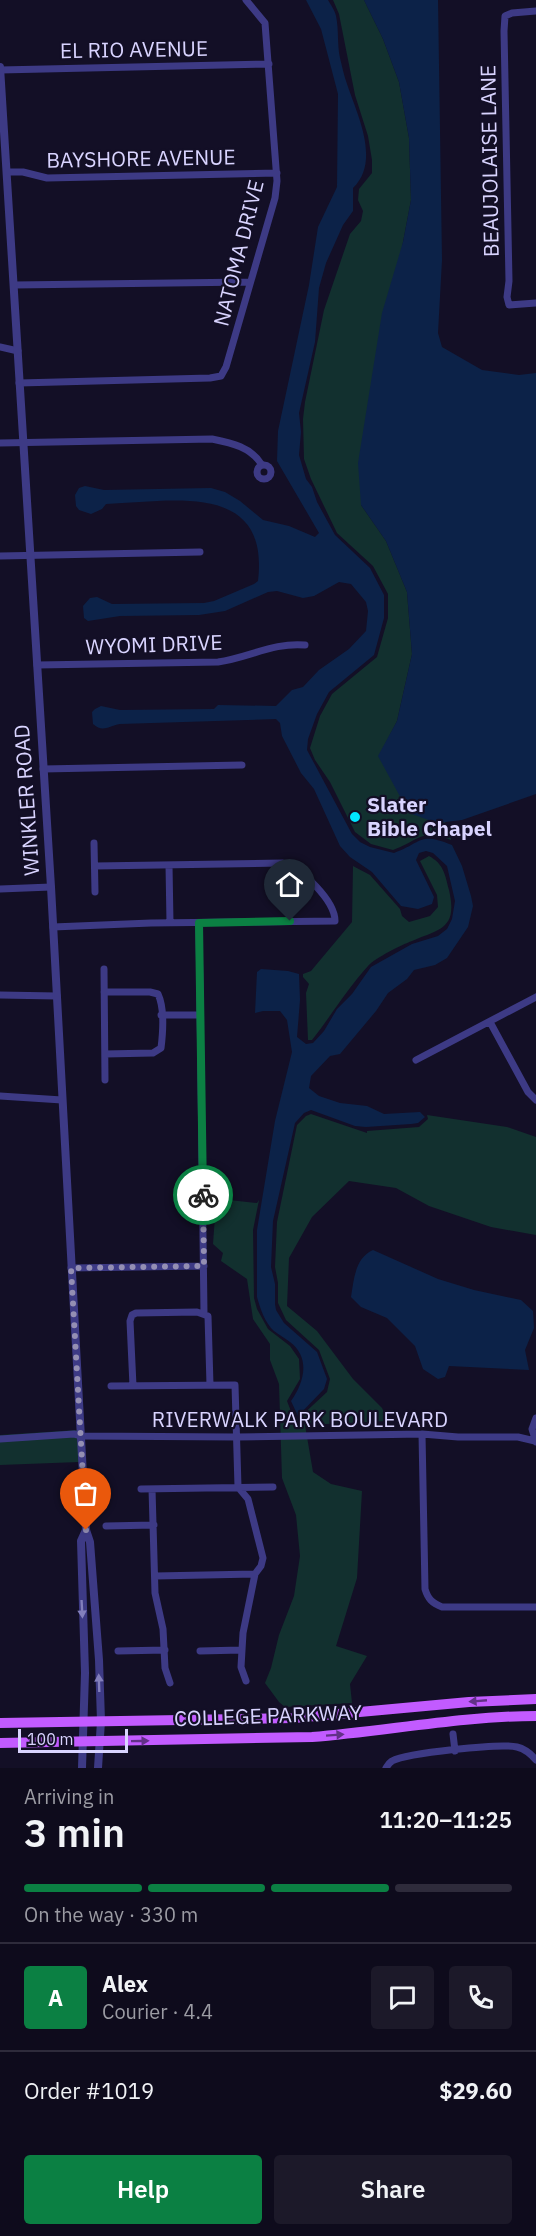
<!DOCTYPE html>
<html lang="en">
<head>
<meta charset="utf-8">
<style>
	:root { --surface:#0e0b1c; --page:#1c1929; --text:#f1f3f6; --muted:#9b9ba3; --line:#2e2b3b; --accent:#0b8043 }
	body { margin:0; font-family:"IBM Plex Sans",sans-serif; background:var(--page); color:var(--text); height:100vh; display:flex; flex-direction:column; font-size:22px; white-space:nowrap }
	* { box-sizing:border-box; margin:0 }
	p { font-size:20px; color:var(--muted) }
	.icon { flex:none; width:33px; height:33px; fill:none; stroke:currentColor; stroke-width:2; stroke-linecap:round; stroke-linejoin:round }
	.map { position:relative; height:1768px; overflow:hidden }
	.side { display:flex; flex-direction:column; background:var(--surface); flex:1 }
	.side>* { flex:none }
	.scale { position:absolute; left:18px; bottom:15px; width:110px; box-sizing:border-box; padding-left:6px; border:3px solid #d9d4ff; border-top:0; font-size:16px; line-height:21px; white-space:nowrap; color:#d9d4ff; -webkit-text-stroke:4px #130f26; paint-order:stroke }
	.pin { position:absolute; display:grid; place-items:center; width:51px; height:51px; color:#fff; margin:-62px -26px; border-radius:50% 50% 50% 0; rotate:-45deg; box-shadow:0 0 6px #0007 }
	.pin .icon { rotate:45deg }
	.courier { position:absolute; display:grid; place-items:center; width:60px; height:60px; margin:-30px; border:4px solid #0b8043; border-radius:50%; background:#fff; color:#222; box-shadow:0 2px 8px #0007 }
	.head em { font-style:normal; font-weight:600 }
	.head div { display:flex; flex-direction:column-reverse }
	.head { display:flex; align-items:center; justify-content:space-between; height:102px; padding:0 24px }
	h1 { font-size:39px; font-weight:600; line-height:45px }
	.bar { display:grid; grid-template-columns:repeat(4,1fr); gap:9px 6px; align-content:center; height:72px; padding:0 24px }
	.bar i { height:8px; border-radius:4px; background:var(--line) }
	.bar .active { background:var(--accent) }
	.bar p { grid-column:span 4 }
	.line { display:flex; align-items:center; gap:15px; padding:0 24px; border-top:2px solid var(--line) }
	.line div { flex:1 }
	.round { display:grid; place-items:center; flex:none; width:63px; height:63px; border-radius:6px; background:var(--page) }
	.button { display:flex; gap:12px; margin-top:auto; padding:12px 24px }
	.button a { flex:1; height:69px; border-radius:6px; background:var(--accent); color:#fff; font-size:24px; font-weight:600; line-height:69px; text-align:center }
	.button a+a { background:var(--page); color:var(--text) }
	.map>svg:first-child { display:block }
	.green { fill:#12302f }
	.water { fill:#0c2248 }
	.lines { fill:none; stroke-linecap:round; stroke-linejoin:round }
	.minor { stroke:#3d3a85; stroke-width:7 }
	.tertiary { stroke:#3d3a85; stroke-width:8 }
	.primary { stroke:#c25bff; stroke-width:10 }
	.oneway { fill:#837fbc }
	.oneway2 { fill:#623188 }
	.done { stroke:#948fb3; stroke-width:6; stroke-dasharray:0 10.8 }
	.route { stroke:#0b8043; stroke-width:8 }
	.poi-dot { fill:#00e5ff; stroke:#130f26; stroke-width:2 }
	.labels { text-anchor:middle; stroke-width:4.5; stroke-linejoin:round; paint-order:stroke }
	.street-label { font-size:21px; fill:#d9d4ff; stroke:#130f26 }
	.poi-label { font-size:21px; font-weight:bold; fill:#d9d4ff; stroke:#130f26; text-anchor:start }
</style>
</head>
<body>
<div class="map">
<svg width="536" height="1768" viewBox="0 0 536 1768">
	<rect width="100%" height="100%" fill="#130f26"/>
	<path class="green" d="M 333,0 L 364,0 L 383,39 L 399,82 L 409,138 L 411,200 L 403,242 L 361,505 L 386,541 L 407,592 L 412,654 L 397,721 L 379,756 L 437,822 L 445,822 L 450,830 L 451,840 C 419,829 422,839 393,850 L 371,844 L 355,832 L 330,782 L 315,760 L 310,748 L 320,716 L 332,694 L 377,657 L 388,618 L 388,594 L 373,566 L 337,533 L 311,479 L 304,459 L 303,419 L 305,402 L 324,310 L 350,234 L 361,221 L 363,211 L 358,200 L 359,189 L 372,173 L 372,160 L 368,136 L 355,95 L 339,14 Z
		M 429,856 C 444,864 445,875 449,890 C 458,929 440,929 412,941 C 401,945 375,958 368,966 C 347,989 331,1016 312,1040 L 308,1040 L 306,993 L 309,984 L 303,977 L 303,974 L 311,971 L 352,922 L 353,866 L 370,875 L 400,909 L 402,916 L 409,922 L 430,916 L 438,907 L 437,895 L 420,861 Z
		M 311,1114 L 367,1133 L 367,1131 L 419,1127 L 428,1119 L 427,1115 L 507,1127 L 536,1137 L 536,1235 L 491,1227 L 429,1206 L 396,1188 L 349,1181 L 312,1217 L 289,1258 L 287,1306 L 317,1331 L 353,1379 L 382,1408 L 388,1421 L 305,1425 L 313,1472 L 331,1484 L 362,1491 L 357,1578 L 336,1646 L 367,1656 L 350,1684 L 352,1703 L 285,1707 L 279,1702 L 265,1683 L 271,1668 L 279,1635 L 294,1596 L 300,1556 L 296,1515 L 282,1478 L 279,1384 L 270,1360 L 270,1344 L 253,1319 L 247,1279 L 221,1261 L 223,1253 L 213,1244 L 216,1202 L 220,1199 L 257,1203 L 259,1200 L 253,1230 L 254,1298 L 257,1309 L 268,1329 L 290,1346 L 299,1359 L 300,1379 L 287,1401 L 292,1414 L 298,1419 L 327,1392 L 330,1379 L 319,1350 L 286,1320 L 278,1303 L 278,1283 L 275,1267 L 277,1222 L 297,1125 L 306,1116 Z
		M 77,1430 L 79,1462 L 0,1465 L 0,1435 Z"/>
	<path class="water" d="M 306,0 L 328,0 C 331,5 335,11 336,16 C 339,30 337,44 340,58 C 342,66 344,76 347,84 C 357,114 381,161 353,188 L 353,211 L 343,225 L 326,263 L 319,288 L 315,342 L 299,413 L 301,432 L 299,455 L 306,479 L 312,487 L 317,502 L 335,535 L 370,568 L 384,595 L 384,618 L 374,655 L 329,692 L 317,714 L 308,739 L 307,750 L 352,834 L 360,842 L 370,847 L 394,853 C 424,842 418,832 452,845 L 462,866 L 471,896 L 473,906 L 468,927 L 447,958 L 435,965 L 414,970 L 407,979 L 388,993 L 376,1011 L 340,1054 L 330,1056 L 311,1076 L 309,1088 L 319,1096 L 340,1103 L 367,1106 L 384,1114 L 420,1112 L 425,1117 L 418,1123 L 411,1124 L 366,1127 L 355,1126 L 311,1110 L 304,1113 L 295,1123 L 273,1221 L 271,1267 L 275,1284 L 275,1304 L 276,1310 L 284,1323 L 317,1352 L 327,1379 L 324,1389 L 298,1416 L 291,1401 C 304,1383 311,1358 290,1342 C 285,1338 279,1335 274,1331 C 265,1323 260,1308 257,1297 L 257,1230 L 275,1121 L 292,1052 L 287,1020 L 280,1011 L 263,1011 L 255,1013 L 257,972 L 261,969 L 288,971 L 299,974 L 300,1000 L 297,1037 L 306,1044 L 313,1043 L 324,1031 L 337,1009 L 352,994 L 371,967 L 412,944 L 438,936 L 447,929 L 452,919 L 455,901 L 447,866 L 433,853 L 426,851 L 419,853 L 416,860 L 434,897 L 432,904 L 418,909 L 401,906 L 372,872 L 350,857 L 340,846 L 314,789 L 301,773 L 282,736 L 280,723 L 276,719 L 120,724 C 108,726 103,733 93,724 L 92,712 L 95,709 L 101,706 L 120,710 L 214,709 L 218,705 L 276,706 L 292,690 L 303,687 L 319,670 L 349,649 L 366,631 L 368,611 L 366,602 L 351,584 L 339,582 L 314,596 L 303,598 L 277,591 L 268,592 L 225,611 L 199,615 L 120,616 L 88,621 L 84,618 L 83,606 L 90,598 L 97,597 L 112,604 L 204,603 L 214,601 L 254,584 L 258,581 C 270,480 171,502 106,504 L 102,509 L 91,514 L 79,510 L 76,506 L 75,495 L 79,488 L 85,486 L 104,490 L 211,488 L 225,492 L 240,501 L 263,520 L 289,526 L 315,537 L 319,533 L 277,461 L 278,431 L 309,285 L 318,227 L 337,187 L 338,94 L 321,29 Z
		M 364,0 L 438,0 L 442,260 L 438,333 L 442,347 L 482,370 L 519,375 L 536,373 L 536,794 L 462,820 L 437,823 L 409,813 L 378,756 L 397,721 L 412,654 L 407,592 L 386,541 L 361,505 L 358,463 L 382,313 L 403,242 L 411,200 L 409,138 L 399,82 L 383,39 Z
		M 373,1250 L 438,1279 L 474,1290 L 521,1300 L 533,1311 L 534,1328 L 525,1350 L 529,1370 L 449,1366 L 445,1377 L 438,1379 L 423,1369 L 415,1346 L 387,1318 L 361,1307 L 351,1297 C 354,1279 355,1258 373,1250 Z"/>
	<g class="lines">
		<path class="minor" d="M 536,11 L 512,13 L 505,16 L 504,31 L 509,281 L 507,297 L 509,305 L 536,303
			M 0,70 L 269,64
			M 7,172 L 23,172 L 47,178 L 277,173
			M 14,285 L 250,282
			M 0,347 L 18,351
			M 19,383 L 210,378 L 221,376 L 226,367 L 275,198 L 277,181 L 265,23 L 246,0
			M 0,443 L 212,439 C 232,443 251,447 262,465
			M257 472a7 7 0 1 1 14 0a7 7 0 1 1-14 0Z
			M 0,556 L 200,552
			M 37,665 L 218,662 C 248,658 274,642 305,645
			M 43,769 L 242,765
			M 94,843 L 95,892
			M 169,865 L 170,923
			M 0,889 L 51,887
			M 199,923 L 204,1313
			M 53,927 L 151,923 L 335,921 C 335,901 302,868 282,863 L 95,866
			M 104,969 L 105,1080
			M 104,992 L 150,992 L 158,994 C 165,1009 163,1032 161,1048 L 153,1053 L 105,1054
			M 0,995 L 57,996
			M 161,1015 L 200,1015
			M 490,1022 L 528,1092 L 536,1100
			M 416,1060 L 536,997
			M 0,1096 L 62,1100
			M 71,1268 L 204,1266
			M 111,1386 L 235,1385 L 238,1487 L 248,1499 L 263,1558 L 261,1566 L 255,1574 L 243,1633 L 241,1667 L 246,1681
			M 133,1386 L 130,1321 L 132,1315 L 136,1313 L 197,1312 L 208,1316 L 210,1385
			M 536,1418 L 532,1429 L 536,1442
			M 422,1434 L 425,1589 C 428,1599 432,1603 442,1607 L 536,1607
			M 0,1439 L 74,1434 L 82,1436 L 237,1437 L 422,1434 L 458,1437 L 518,1437 L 535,1441
			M 141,1489 L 273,1487
			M 152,1489 L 155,1593 L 163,1629 L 165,1668 L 170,1683
			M 106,1526 L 154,1525
			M 155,1576 L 255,1574
			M 118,1651 L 165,1650
			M 200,1651 L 241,1650
			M 453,1734 L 455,1751
			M 386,1768 C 388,1765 389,1763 392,1761 C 407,1753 500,1743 517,1747 C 525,1749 531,1754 536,1760"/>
		<path class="tertiary" d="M 0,67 L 51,887 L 86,1530 L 90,1542 L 99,1660 L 101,1721 L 98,1768
			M 82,1768 L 85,1673 L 81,1541 L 86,1530"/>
		<path class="primary" d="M 0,1723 L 294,1718 L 469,1702 L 536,1699
			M 0,1743 L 312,1737 C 387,1731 461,1716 536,1716"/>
	</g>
	<defs><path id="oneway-solid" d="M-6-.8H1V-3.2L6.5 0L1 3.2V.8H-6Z" transform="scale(1.5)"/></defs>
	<g class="oneway">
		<use href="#oneway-solid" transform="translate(82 1609) rotate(87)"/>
		<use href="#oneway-solid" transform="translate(99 1683) rotate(-92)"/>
	</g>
	<g class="oneway2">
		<use href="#oneway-solid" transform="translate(478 1701) rotate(175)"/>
		<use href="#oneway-solid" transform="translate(335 1735) rotate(-4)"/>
		<use href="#oneway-solid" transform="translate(140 1741) rotate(-1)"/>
	</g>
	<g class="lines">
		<path class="done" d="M 86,1530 L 71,1268 L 204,1266 L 203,1195"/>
		<path class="route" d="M 203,1195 L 199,923 L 290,921"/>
	</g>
	<circle class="poi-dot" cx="355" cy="817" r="6"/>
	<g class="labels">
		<g class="street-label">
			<text transform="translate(134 50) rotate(-1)" y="7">EL RIO AVENUE</text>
			<text transform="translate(141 159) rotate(-1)" y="7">BAYSHORE AVENUE</text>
			<text transform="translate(490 161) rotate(-91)" y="7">BEAUJOLAISE LANE</text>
			<text transform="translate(239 253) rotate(-76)" y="7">NATOMA DRIVE</text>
			<text transform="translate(154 645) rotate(-2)" y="7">WYOMI DRIVE</text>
			<text transform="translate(27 800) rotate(-94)" y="7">WINKLER ROAD</text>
			<text x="300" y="1427">RIVERWALK PARK BOULEVARD</text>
			<text transform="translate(268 1716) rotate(-2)" y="7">COLLEGE PARKWAY</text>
		</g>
		<g class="poi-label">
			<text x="367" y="812">Slater<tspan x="367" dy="24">Bible Chapel</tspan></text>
		</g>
	</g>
</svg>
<div class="scale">100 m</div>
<div class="pin" style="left:86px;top:1530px;background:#ea580c"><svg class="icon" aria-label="bag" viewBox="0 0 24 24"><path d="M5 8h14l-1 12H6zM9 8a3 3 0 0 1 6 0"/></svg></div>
<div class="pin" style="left:290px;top:921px;background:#1f2937"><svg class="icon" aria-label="home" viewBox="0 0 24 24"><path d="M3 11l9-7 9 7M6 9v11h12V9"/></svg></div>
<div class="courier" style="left:203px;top:1195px"><svg class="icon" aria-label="bike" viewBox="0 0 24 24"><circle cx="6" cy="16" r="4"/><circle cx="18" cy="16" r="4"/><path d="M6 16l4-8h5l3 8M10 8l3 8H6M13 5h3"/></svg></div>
</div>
<section class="side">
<div class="head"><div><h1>3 min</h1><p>Arriving in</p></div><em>11:20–11:25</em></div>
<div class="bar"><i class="active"></i><i class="active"></i><i class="active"></i><i></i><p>On the way · 330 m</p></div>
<div class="line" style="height:108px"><b class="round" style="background:var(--accent);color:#fff">A</b><div><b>Alex</b><p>Courier · 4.4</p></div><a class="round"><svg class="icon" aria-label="chat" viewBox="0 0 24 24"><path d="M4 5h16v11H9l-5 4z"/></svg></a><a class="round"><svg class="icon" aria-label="phone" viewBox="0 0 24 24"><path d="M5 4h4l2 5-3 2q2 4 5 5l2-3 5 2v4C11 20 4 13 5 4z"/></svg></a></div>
<div class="line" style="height:78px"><div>Order #1019</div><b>$29.60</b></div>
<div class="button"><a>Help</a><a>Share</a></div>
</section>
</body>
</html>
